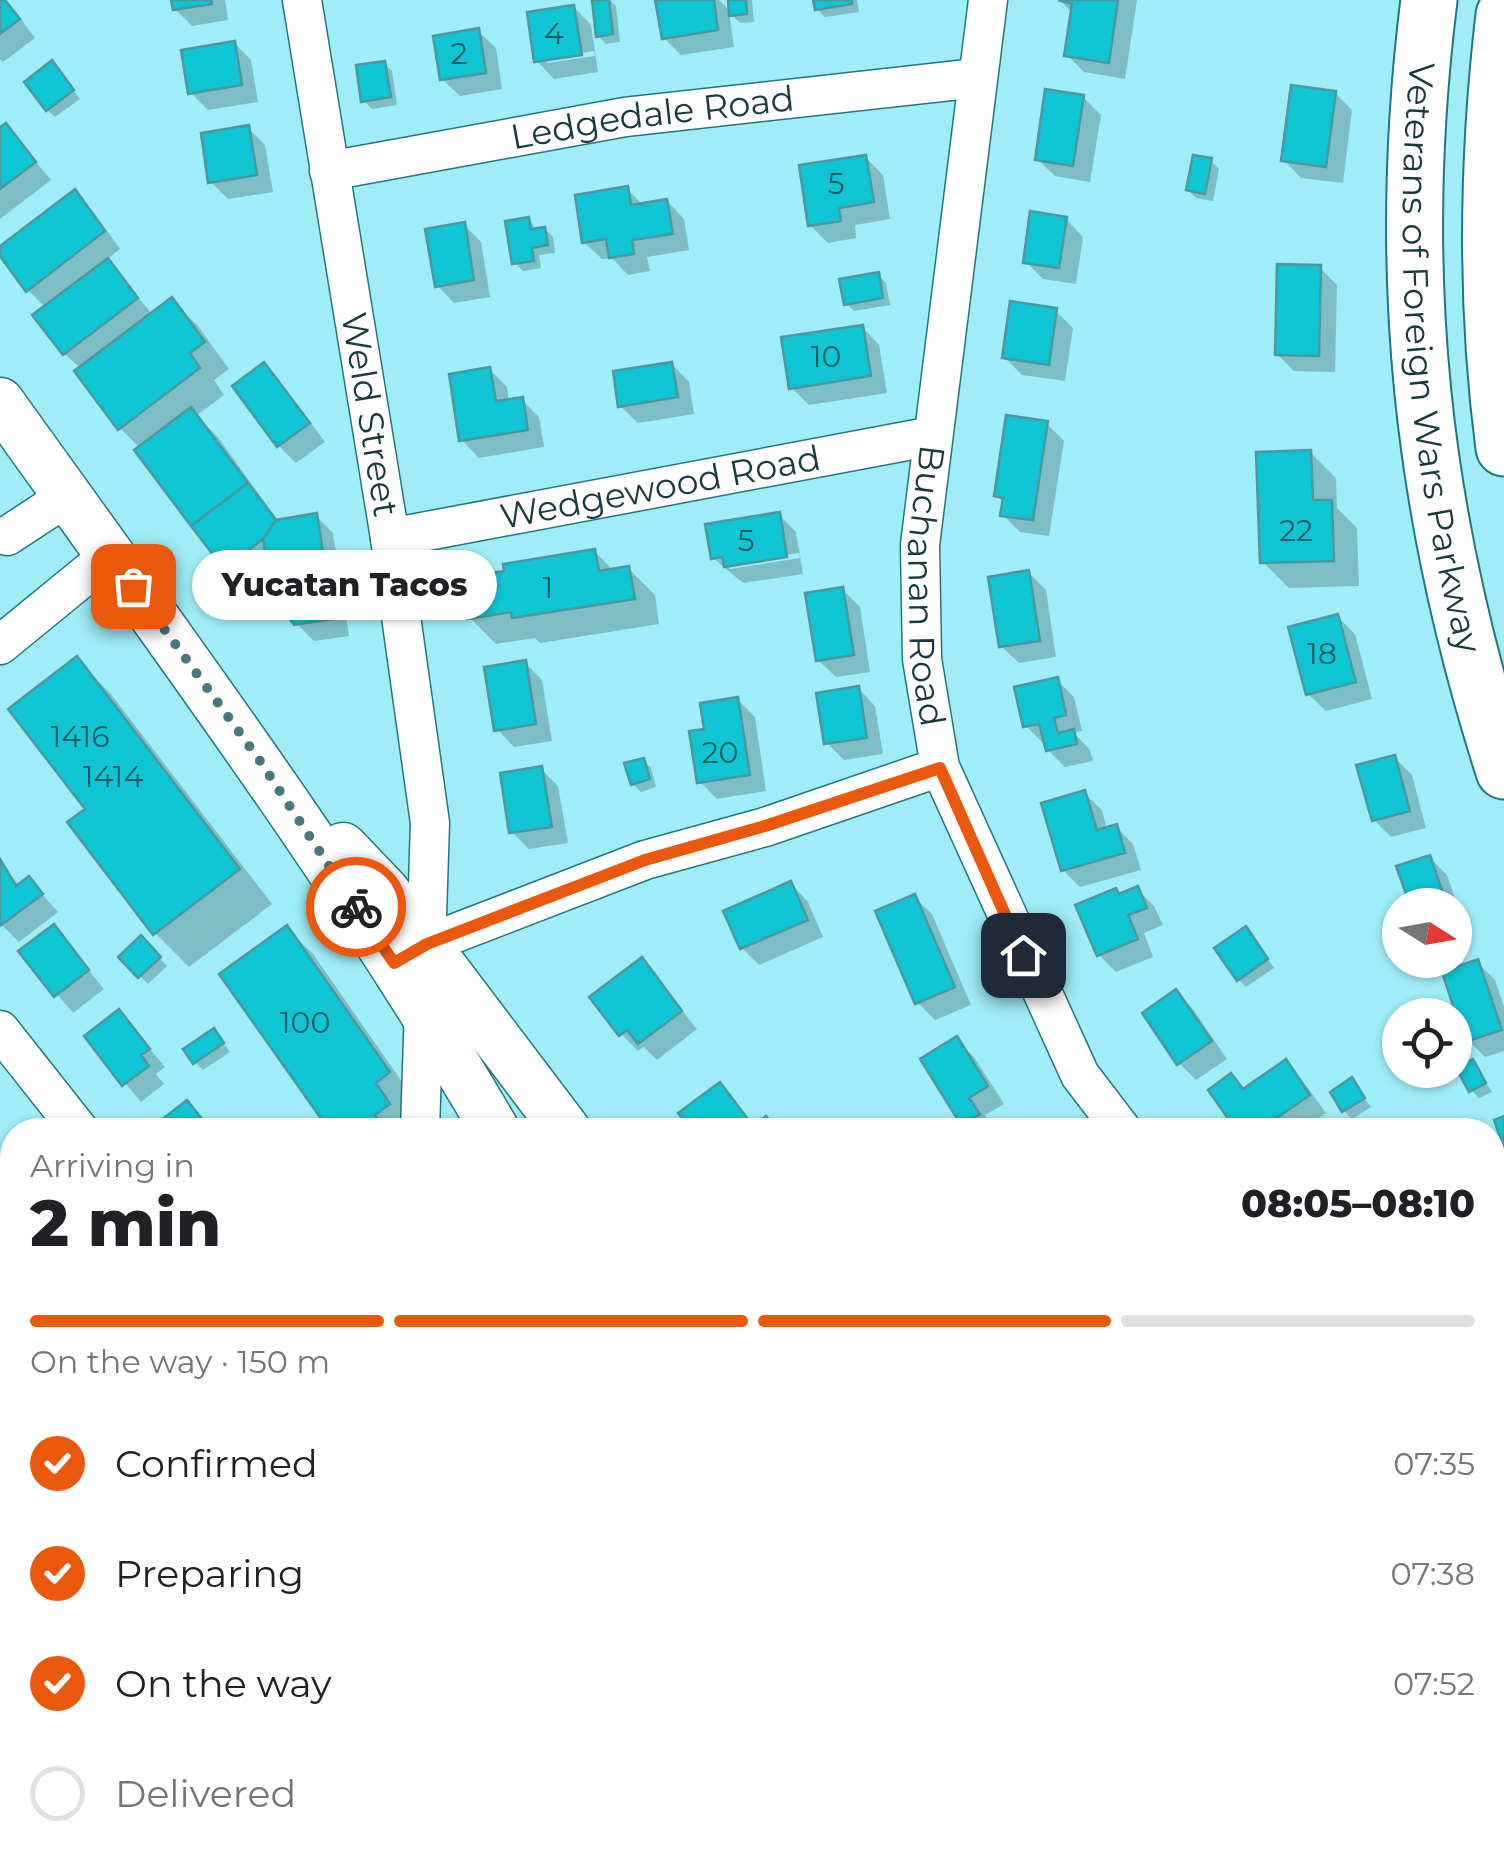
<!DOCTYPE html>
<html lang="en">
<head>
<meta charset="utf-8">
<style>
	:root { --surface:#fff; --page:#f2f2f2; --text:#202124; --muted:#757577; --line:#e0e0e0; --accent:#ea580c }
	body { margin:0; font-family:Montserrat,sans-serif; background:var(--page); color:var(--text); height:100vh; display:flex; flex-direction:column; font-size:38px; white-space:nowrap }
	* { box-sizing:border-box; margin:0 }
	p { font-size:32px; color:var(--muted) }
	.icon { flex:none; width:55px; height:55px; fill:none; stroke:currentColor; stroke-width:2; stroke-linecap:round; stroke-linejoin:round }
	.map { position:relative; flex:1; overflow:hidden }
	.panel { position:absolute; left:0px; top:1118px; width:1505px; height:752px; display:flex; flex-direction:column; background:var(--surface); border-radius:40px 40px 0 0; box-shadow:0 2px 8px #0004 }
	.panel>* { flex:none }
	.needle { width:65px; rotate:101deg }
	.tools { position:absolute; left:1382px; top:888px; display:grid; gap:20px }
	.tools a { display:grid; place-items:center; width:90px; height:90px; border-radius:50%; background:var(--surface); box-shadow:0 2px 8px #0004; font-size:50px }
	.pin { position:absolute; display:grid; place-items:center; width:85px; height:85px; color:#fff; margin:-42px; border-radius:20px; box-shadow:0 5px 15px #0006 }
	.courier { position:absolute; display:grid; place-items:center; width:100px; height:100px; margin:-50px; border:8px solid #ea580c; border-radius:50%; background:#fff; color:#222; box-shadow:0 2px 12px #0007 }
	.bubble { position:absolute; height:70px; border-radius:35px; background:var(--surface); box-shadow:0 2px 8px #0004; font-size:32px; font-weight:800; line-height:70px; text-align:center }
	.summary em { font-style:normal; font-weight:800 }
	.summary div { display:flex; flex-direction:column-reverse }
	.summary { display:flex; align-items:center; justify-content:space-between; height:170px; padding:0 30px }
	h1 { font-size:65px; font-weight:800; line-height:75px }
	.bar { display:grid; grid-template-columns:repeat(4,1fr); gap:15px 10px; align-content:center; height:120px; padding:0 30px }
	.bar i { height:12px; border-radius:8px; background:var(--line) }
	.bar .selected { background:var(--accent) }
	.bar p { grid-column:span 4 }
	ol { padding:0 30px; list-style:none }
	li { display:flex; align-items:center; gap:30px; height:110px }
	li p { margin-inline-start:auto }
	li .icon { padding:10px; border-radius:50%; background:var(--accent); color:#fff; stroke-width:4 }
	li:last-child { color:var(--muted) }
	li i { width:55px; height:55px; border:5px solid var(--line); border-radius:50% }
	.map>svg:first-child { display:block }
	.green { fill:#fab0aa }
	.shadow { fill:#0003; fill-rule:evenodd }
	.building { fill:#0fc5d4; stroke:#4a98a0; stroke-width:2.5 }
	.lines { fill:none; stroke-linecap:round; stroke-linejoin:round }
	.minor-casing { stroke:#24767e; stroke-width:41 }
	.major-casing { stroke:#24767e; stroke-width:51 }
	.highway-casing { stroke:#24767e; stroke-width:59 }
	.minor { stroke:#fff; stroke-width:38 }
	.major { stroke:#fff; stroke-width:48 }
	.highway { stroke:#fff; stroke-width:55 }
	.done { stroke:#48787e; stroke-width:10; stroke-dasharray:0 18 }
	.route { stroke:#ea580c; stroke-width:12 }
	.labels { text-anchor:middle; stroke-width:8; stroke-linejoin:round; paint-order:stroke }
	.number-label { font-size:30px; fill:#165c63 }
	.street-label { font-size:35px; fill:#19393d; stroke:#bbf8fe }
</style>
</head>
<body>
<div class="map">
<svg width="1504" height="1869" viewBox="0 0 1504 1869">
	<rect width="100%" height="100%" fill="#9fedf6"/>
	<path class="green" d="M 168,1858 L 214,1858 L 212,1869 L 167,1869 Z
		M 411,1858 L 998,1858 L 1007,1869 L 409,1869 Z"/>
	<path class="shadow" d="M 0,0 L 5,0 L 14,10 L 35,38 L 3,62 L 0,59 Z
		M 174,0 L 225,0 L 228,20 L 192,26 L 175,9 Z
		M 594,0 L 610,0 L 616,6 L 620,42 L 606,44 L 598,36 Z
		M 658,0 L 719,0 L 732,13 L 731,0 L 752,0 L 754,22 L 740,23 L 729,12 L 734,47 L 681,55 L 664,38 Z
		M 815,0 L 857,0 L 859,12 L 825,17 L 817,9 Z
		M 1060,0 L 1137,0 L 1125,79 L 1084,72 L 1067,55 L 1073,14 Z
		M 574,7 L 591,25 L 598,72 L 554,79 L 537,61 ZM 594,51 L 595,56 L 547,63 L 547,58 Z
		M 478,31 L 496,48 L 502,89 L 460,96 L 442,79 Z
		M 234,43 L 251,60 L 258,102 L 208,110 L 191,93 Z
		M 384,63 L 392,71 L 397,105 L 372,109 L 364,101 Z
		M 59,71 L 80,99 L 55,117 L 47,110 Z
		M 1335,93 L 1352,110 L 1343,183 L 1301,178 L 1284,160 Z
		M 1083,97 L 1101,115 L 1090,182 L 1055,176 L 1037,159 Z
		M 6,126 L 51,180 L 0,219 L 0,130 Z
		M 248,128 L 265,145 L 273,192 L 228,199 L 211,182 Z
		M 865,157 L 883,175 L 890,219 L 855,225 L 856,238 L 828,243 L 810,225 Z
		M 1211,161 L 1219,169 L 1213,201 L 1196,198 L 1188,190 Z
		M 627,189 L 643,205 L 667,201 L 684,219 L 689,250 L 647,257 L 650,271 L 628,275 L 612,258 L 602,259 L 584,242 Z
		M 75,192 L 92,210 L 120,249 L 106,260 L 153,315 L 172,301 L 198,326 L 229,369 L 214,380 L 224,395 L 196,416 L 217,436 L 279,522 L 316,516 L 333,533 L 349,636 L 314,641 L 296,623 L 270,564 L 243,584 L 225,567 L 140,448 L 120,428 L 81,369 L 64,353 L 46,308 L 28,290 L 0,252 L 0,249 Z
		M 529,219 L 537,231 L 545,229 L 553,237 L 555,253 L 539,255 L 541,268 L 523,271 L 515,263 Z
		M 1066,219 L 1083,237 L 1076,284 L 1043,279 L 1026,262 Z
		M 464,225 L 481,242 L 490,297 L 454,303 L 437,285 Z
		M 1320,268 L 1337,285 L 1335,372 L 1294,371 L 1277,354 Z
		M 878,275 L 886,283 L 890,305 L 854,311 L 846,303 Z
		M 1056,311 L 1073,328 L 1065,381 L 1022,375 L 1004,357 Z
		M 862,327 L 879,345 L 887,393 L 809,405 L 792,388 Z
		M 672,364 L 689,382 L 694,414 L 638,423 L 620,406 Z
		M 263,366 L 281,383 L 325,442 L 296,463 L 279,446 L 236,387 Z
		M 490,370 L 507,387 L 509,402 L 522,400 L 539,417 L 544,447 L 479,458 L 462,440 Z
		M 1047,424 L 1064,441 L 1049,536 L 1020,532 L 1003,515 L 1005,504 L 996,495 Z
		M 1310,452 L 1336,478 L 1337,508 L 1357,528 L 1359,586 L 1289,588 L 1263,562 Z
		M 779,515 L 796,532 L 803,574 L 743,583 L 713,558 ZM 799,553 L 800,558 L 730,569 L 726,564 Z
		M 595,552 L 614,571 L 629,569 L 655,595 L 659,624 L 540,643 L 535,638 L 496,644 L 470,618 Z
		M 1029,573 L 1046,590 L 1056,657 L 1019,663 L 1001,646 Z
		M 843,590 L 860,607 L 870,672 L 836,677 L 818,660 Z
		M 1337,616 L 1355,634 L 1372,699 L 1326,711 L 1308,694 Z
		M 76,659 L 110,693 L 272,904 L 189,967 L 155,933 L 88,809 Z
		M 525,663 L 542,680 L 552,741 L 514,747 L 497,729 Z
		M 1057,680 L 1074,697 L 1082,731 L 1074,733 L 1090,750 L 1093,761 L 1065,767 L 1048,750 L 1046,743 L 1043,743 L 1026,726 Z
		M 858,688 L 875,706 L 883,754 L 844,760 L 827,743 Z
		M 738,700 L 755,717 L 766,791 L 717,799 L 700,782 L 707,731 Z
		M 1394,757 L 1412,775 L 1426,828 L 1391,837 L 1374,820 Z
		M 643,760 L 651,768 L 656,787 L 641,792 L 633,784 Z
		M 541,769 L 558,786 L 568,843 L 529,849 L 512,832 Z
		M 1084,793 L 1102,810 L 1107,829 L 1116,827 L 1133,844 L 1141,870 L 1080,887 L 1063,870 Z
		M 1430,858 L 1447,875 L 1469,940 L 1455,945 L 1455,905 L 1412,905 Z
		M 0,862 L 20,886 L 28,879 L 58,912 L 19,942 L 0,923 Z
		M 791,884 L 808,902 L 823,937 L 759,965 L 742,948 Z
		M 1137,889 L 1154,906 L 1163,925 L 1144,933 L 1153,957 L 1116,972 L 1099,955 L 1121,896 Z
		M 914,897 L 932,914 L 971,1005 L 935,1020 L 918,1003 L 878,912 Z
		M 53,927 L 104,989 L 73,1013 L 22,951 Z
		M 287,929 L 313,954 L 414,1099 L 400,1110 L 414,1130 L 332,1130 Z
		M 1253,937 L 1274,968 L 1246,987 L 1238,979 Z
		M 141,939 L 167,966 L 148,984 L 121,957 Z
		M 641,960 L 697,1029 L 657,1060 L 644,1047 L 638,1051 L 621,1034 Z
		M 1477,962 L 1495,980 L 1504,1007 L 1504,1051 L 1485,1057 L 1468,1040 Z
		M 1176,992 L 1193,1009 L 1227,1059 L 1196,1080 L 1179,1063 Z
		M 119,1012 L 165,1067 L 156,1074 L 164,1084 L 141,1102 L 87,1037 Z
		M 214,1031 L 230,1052 L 203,1070 L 195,1062 Z
		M 957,1040 L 974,1057 L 1004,1104 L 985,1115 L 994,1130 L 970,1130 L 963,1124 Z
		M 1285,1062 L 1302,1080 L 1326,1113 L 1301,1130 L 1239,1130 L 1231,1076 L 1245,1090 Z
		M 1472,1062 L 1492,1092 L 1479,1098 L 1471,1090 Z
		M 1352,1081 L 1371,1107 L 1352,1119 L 1344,1111 Z
		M 0,1216 L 8,1227 L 0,1233 Z
		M 0,1313 L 12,1330 L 12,1335 L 1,1344 L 7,1351 L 0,1356 Z
		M 1492,1509 L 1497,1556 L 1492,1556 Z
		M 1492,1618 L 1502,1628 L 1499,1646 L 1492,1645 Z
		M 0,1629 L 12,1631 L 12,1676 L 9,1672 L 10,1660 L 0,1650 Z
		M 0,1705 L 12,1706 L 12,1788 L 0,1779 Z
		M 0,1800 L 12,1802 L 12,1858 L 54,1858 L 53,1869 L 0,1869 Z
		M 248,1858 L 321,1858 L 330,1867 L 246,1869 Z
		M 1313,1858 L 1359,1858 L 1371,1869 L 1302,1869 Z"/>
	<path class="building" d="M 0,0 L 5,0 L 20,19 L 0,34 Z
		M 171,0 L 211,0 L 212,4 L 173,10 Z
		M 592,0 L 609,0 L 613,34 L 596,37 Z
		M 655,0 L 714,0 L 718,30 L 662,39 Z
		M 728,0 L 746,0 L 747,14 L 729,16 Z
		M 813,0 L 852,0 L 852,4 L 815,10 Z
		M 1058,0 L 1118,0 L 1109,63 L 1064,56 L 1072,4 Z
		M 574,5 L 582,55 L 534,62 L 527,12 Z
		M 479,28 L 486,73 L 440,80 L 433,36 Z
		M 235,41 L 242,85 L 188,94 L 181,50 Z
		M 52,60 L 74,90 L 46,111 L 24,82 Z
		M 385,61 L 391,97 L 361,102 L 356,65 Z
		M 1291,85 L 1336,91 L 1326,167 L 1281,161 Z
		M 1045,89 L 1084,95 L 1073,166 L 1035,160 Z
		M 6,123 L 36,162 L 0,189 L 0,127 Z
		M 249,125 L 257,175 L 208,183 L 201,133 Z
		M 866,155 L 874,202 L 839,208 L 841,221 L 808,226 L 799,165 Z
		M 1193,155 L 1212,158 L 1205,194 L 1186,190 Z
		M 628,186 L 631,205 L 667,199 L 673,234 L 632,240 L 634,254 L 609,258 L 606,239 L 582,243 L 575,195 Z
		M 75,189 L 105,231 L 26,292 L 0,256 L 0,246 Z
		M 1030,211 L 1067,217 L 1059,268 L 1023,263 Z
		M 529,217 L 531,229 L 545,227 L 548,245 L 532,248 L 534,261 L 512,264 L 505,221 Z
		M 465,222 L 474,280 L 435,287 L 425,229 Z
		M 108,258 L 138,298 L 63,355 L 32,315 Z
		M 1277,264 L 1321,265 L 1319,356 L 1275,355 Z
		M 879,272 L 883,298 L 844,305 L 839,279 Z
		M 172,297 L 205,342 L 190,353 L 200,368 L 118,430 L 74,371 Z
		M 1010,301 L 1057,308 L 1049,365 L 1002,358 Z
		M 863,325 L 871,376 L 789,389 L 781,337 Z
		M 264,362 L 310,423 L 277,447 L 232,386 Z
		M 672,362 L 678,397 L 618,407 L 613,371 Z
		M 490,367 L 496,401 L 523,397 L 528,430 L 459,441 L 449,374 Z
		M 191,407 L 248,483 L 191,526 L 134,450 Z
		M 1006,415 L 1048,421 L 1033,520 L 1000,516 L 1003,498 L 994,496 Z
		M 1311,450 L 1313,500 L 1332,500 L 1334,561 L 1260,563 L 1256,452 Z
		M 248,483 L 276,520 L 263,539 L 224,569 L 191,526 Z
		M 780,512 L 787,557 L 724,567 L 722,557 L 711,559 L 705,524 Z
		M 317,513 L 333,619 L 294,625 L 272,594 L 263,539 L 276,520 Z
		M 595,549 L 599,571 L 629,566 L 635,599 L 512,618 L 511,612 L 467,619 L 461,577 L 504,571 L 503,564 Z
		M 1029,570 L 1040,641 L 999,647 L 988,577 Z
		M 843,587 L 854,655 L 816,661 L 805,593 Z
		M 1338,614 L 1356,682 L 1306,695 L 1288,627 Z
		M 77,656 L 240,869 L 153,935 L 67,822 L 85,809 L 8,709 Z
		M 526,660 L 536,724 L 494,731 L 484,667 Z
		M 1058,677 L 1066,715 L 1054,718 L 1058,733 L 1074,729 L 1077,744 L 1046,751 L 1039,724 L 1023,727 L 1014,687 Z
		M 859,686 L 867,738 L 824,744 L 816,693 Z
		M 738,697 L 750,775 L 697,783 L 689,731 L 704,729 L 700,703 Z
		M 1395,755 L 1410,811 L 1372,821 L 1356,765 Z
		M 644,758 L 650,779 L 631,785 L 624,763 Z
		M 542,766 L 552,827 L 509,833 L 500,773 Z
		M 1085,790 L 1097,830 L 1117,824 L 1125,853 L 1061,871 L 1041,803 Z
		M 1430,855 L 1447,905 L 1410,905 L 1396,866 Z
		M 0,859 L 16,886 L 29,876 L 43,894 L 0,926 Z
		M 791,881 L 808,920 L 740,949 L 723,911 Z
		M 1138,886 L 1147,908 L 1128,915 L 1138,939 L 1097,956 L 1075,905 L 1116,888 L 1119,894 Z
		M 915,894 L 955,987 L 915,1004 L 875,911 Z
		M 54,924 L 89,970 L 54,997 L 18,951 Z
		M 287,925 L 390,1072 L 376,1083 L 390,1104 L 375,1115 L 383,1127 L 379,1130 L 329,1130 L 219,974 Z
		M 1246,926 L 1268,959 L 1237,981 L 1214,948 Z
		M 141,935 L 161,957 L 138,978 L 118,957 Z
		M 642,957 L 682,1011 L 638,1044 L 627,1030 L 619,1036 L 589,997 Z
		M 1478,959 L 1502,1030 L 1465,1042 L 1442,972 Z
		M 1176,989 L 1212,1041 L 1177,1065 L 1142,1013 Z
		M 119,1009 L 150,1049 L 141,1055 L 149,1066 L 122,1086 L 84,1036 Z
		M 214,1028 L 224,1043 L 193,1064 L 183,1049 Z
		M 957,1036 L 988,1086 L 969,1098 L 980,1114 L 961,1125 L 920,1059 Z
		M 1286,1059 L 1310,1095 L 1259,1130 L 1236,1130 L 1208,1090 L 1231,1073 L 1243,1089 Z
		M 1473,1059 L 1486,1083 L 1469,1092 L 1456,1068 Z
		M 1352,1077 L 1365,1098 L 1342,1112 L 1330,1092 Z
		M 720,1082 L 753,1126 L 766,1116 L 777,1130 L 691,1130 L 678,1113 Z
		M 187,1100 L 211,1130 L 155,1130 L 152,1127 Z
		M 1504,1116 L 1504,1149 L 1494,1120 Z
		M 1016,1120 L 1022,1130 L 1001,1130 Z
		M 12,1482 L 12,1515 L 0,1507 Z
		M 12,1614 L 12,1674 L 6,1673 L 9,1648 L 0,1647 L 0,1627 L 11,1628 Z
		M 0,1702 L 12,1704 L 12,1774 L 0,1772 Z
		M 0,1798 L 12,1800 L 12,1858 L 36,1858 L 34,1869 L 0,1869 Z
		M 245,1858 L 312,1858 L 310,1869 L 243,1869 Z
		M 1310,1858 L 1363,1858 L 1374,1868 L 1299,1869 Z"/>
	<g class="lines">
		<g class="minor-casing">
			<g id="minor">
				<path id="s1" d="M 302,0 L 390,538 L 430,823 L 420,1130"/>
				<path id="s2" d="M 988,0 L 920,545 L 922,659 L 940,767 L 1080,1075 L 1122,1130"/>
				<path id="s3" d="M 329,171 L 625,117 L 977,78"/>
				<path d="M 7,536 L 68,496"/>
				<path id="s4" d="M 390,538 L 933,436"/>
				<path d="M 0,645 L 110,555"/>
				<path d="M 409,955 L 427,944 L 645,860 L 765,827 L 940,767"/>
				<path d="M 0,1030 L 79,1130"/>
				<path d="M 0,1422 L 12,1413"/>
				<path d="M 98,1869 L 99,1858"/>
				<path d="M 372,1869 L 374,1858"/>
				<path d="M 1207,1869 L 1219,1858"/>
			</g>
		</g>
		<g class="major-casing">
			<path id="major" d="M 0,402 C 171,641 347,876 495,1130
				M 343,847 L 385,891 L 566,1130
				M 1050,1858 L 1059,1869
				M 1131,1858 L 1140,1869"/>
		</g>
		<g class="highway-casing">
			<g id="highway">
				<path id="s5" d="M 1429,0 C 1395,270 1421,512 1504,771"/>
				<path d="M 1504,15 C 1487,160 1485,304 1504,448"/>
			</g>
		</g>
		<use href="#minor" class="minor"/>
		<use href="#major" class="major"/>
		<use href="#highway" class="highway"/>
	</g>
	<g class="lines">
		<path class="done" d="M 133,586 L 258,758 L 356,907"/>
		<path class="route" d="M 356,907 L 394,963 L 427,944 L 645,860 L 765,826 L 940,768 L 1023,955"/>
	</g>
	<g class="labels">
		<g class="number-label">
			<text x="554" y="44">4</text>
			<text x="459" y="64">2</text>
			<text x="836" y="194">5</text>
			<text x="826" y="367">10</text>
			<text x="1296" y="541">22</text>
			<text x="746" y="551">5</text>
			<text x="548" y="598">1</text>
			<text x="1322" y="664">18</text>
			<text x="80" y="747">1416</text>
			<text x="720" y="763">20</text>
			<text x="113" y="787">1414</text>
			<text x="305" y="1033">100</text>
		</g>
		<g class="street-label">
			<text dy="12" stroke="none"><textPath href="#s3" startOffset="328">Ledgedale Road</textPath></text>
			<text dy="12" stroke="none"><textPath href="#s5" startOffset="360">Veterans of Foreign Wars Parkway</textPath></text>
			<text dy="12" stroke="none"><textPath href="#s1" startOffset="420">Weld Street</textPath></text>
			<text dy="12" stroke="none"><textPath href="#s4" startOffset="275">Wedgewood Road</textPath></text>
			<text dy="12" stroke="none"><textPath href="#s2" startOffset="590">Buchanan Road</textPath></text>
		</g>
	</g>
</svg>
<div class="tools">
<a><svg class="needle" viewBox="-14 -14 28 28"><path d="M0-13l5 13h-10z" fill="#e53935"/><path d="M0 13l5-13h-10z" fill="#757577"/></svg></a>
<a><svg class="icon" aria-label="locate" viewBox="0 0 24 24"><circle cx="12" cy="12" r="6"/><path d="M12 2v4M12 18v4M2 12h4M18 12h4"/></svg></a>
</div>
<div class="pin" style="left:133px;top:586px;background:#ea580c"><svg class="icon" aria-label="bag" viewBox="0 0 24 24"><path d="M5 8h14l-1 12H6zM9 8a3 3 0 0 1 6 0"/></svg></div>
<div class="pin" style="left:1023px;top:955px;background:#1f2937"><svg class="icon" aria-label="home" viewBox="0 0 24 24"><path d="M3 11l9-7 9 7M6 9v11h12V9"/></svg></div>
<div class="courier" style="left:356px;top:907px"><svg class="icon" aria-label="bike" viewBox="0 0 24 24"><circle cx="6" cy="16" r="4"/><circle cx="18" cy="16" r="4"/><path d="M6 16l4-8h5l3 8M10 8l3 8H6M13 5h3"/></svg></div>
<div class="bubble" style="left:192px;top:550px;width:305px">Yucatan Tacos</div>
<section class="panel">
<div class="summary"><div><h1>2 min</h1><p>Arriving in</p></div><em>08:05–08:10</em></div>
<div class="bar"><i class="selected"></i><i class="selected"></i><i class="selected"></i><i></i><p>On the way · 150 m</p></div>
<ol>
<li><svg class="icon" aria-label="check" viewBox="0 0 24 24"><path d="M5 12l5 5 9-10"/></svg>Confirmed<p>07:35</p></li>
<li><svg class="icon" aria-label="check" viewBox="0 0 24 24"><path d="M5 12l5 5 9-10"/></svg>Preparing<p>07:38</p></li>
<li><svg class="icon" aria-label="check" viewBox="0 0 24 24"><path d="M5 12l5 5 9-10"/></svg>On the way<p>07:52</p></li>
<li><i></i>Delivered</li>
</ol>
</section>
</div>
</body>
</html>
